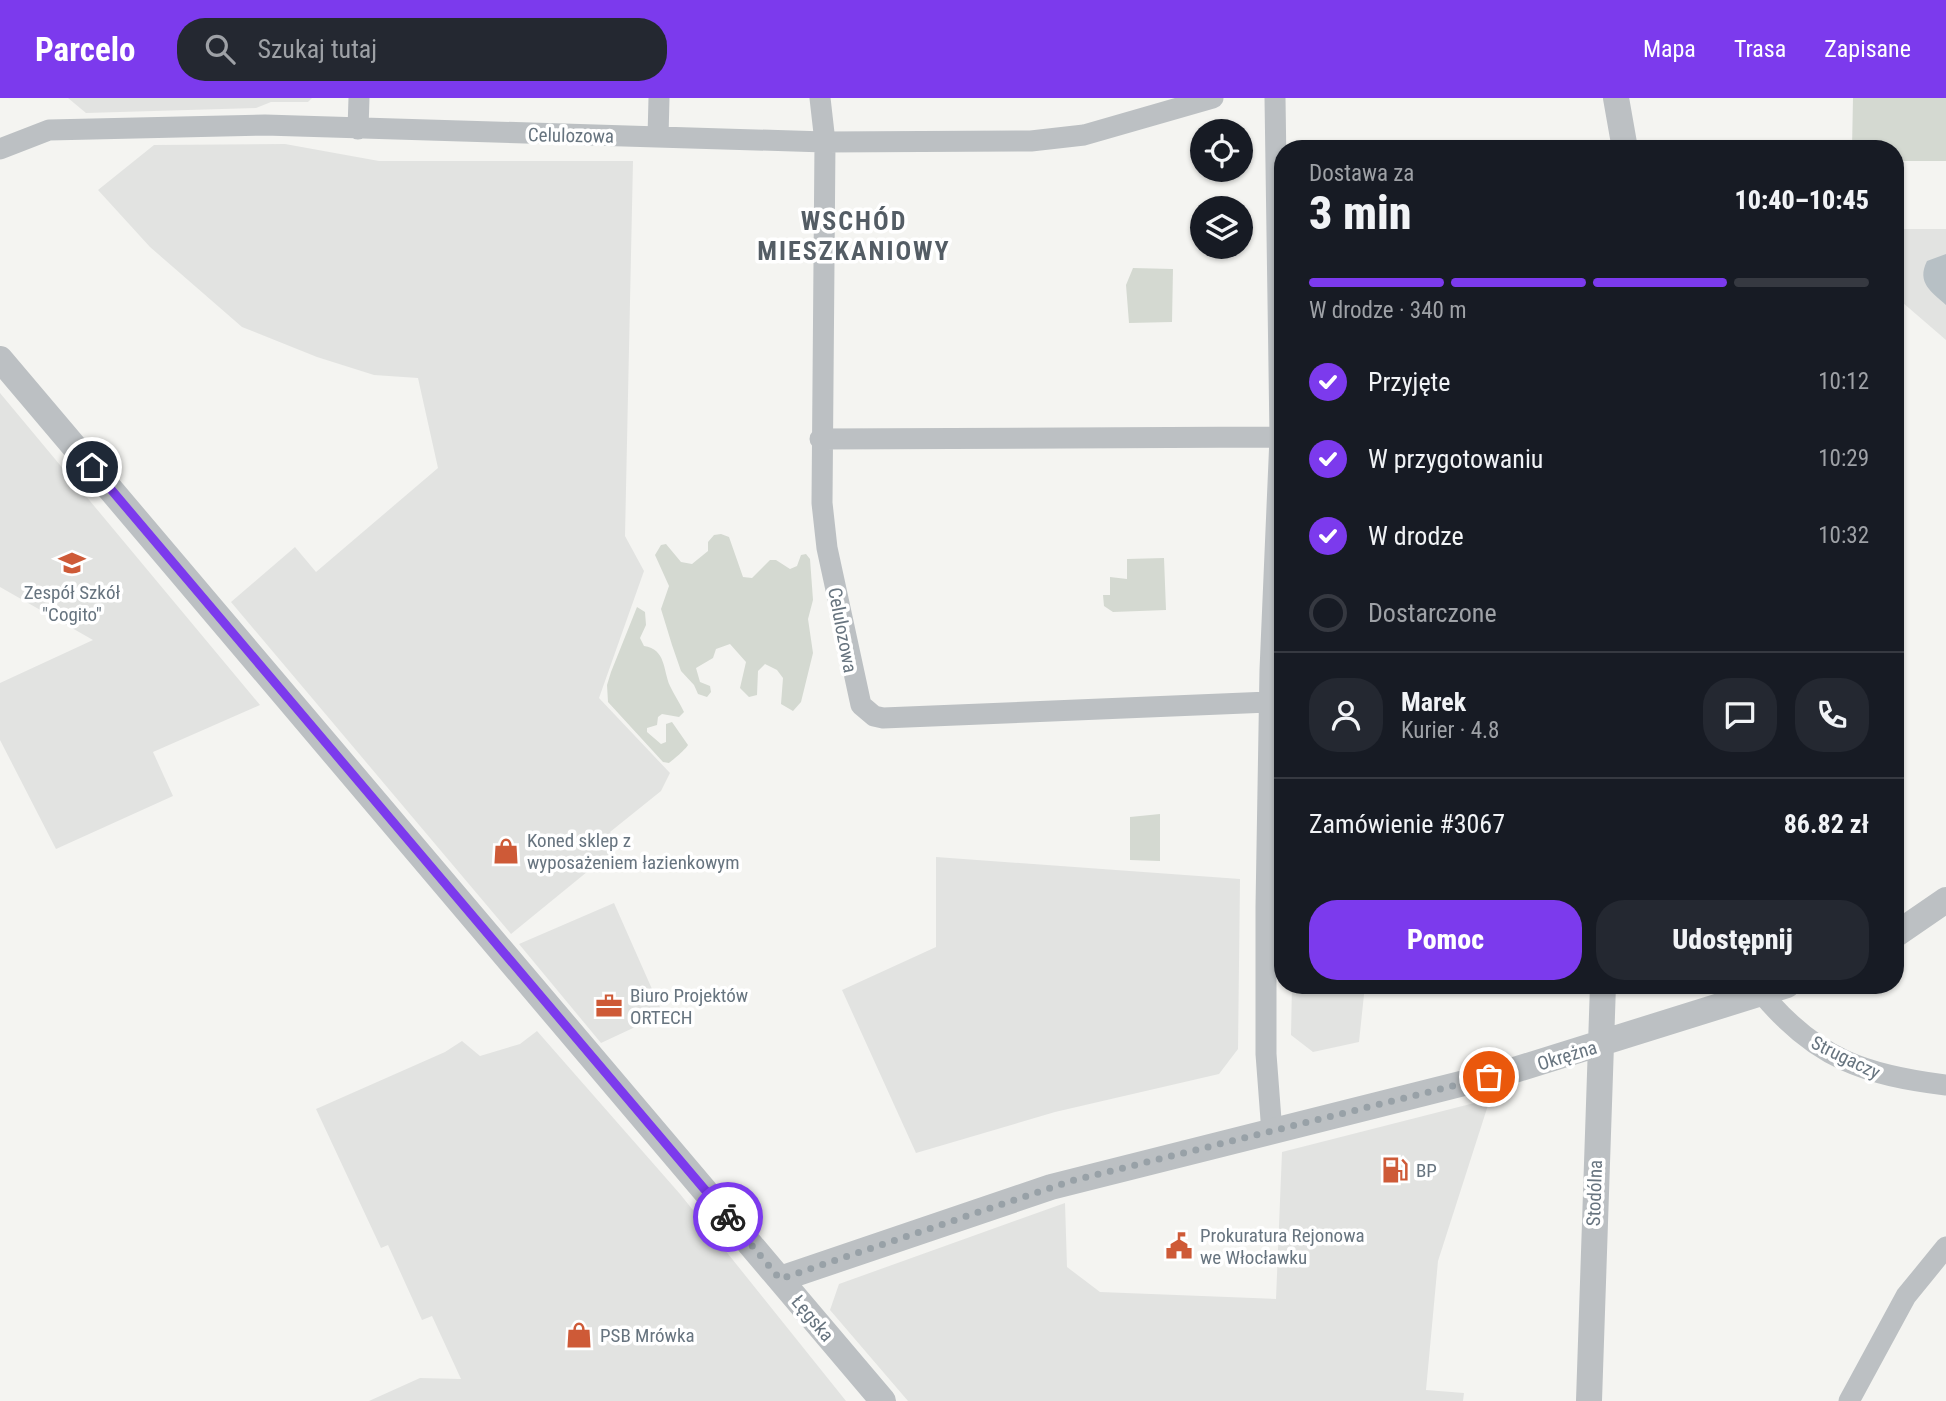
<!DOCTYPE html>
<html lang="pl">
<head>
<meta charset="utf-8">
<style>
	:root { --surface:#171b24; --page:#242831; --text:#f1f3f6; --muted:#9ea1a6; --line:#363941; --accent:#7c3aed }
	body { margin:0; font-family:"Roboto Condensed",sans-serif; background:var(--page); color:var(--text); height:100vh; display:flex; flex-direction:column; font-size:26px; white-space:nowrap }
	* { box-sizing:border-box; margin:0 }
	p { font-size:23px; color:var(--muted) }
	.icon { flex:none; width:38px; height:38px; fill:none; stroke:currentColor; stroke-width:2; stroke-linecap:round; stroke-linejoin:round }
	.map { position:relative; flex:1; overflow:hidden }
	.side { position:absolute; left:1274px; top:42px; width:630px; height:854px; display:flex; flex-direction:column; background:var(--surface); border-radius:28px; box-shadow:0 2px 5px #0004 }
	.side>* { flex:none }
	.buttons { position:absolute; left:1190px; top:21px; display:grid; gap:14px }
	.buttons a { display:grid; place-items:center; width:63px; height:63px; border-radius:50%; background:var(--surface); box-shadow:0 2px 5px #0004; font-size:35px }
	.pin { position:absolute; display:grid; place-items:center; width:60px; height:60px; color:#fff; margin:-30px; border:4px solid #fff; border-radius:50%; box-shadow:0 2px 7px #0007 }
	.courier { position:absolute; display:grid; place-items:center; width:70px; height:70px; margin:-35px; border:5px solid #7c3aed; border-radius:50%; background:#fff; color:#222; box-shadow:0 2px 9px #0007 }
	.overview em { font-style:normal; font-weight:800 }
	.overview div { display:flex; flex-direction:column-reverse }
	.overview { display:flex; align-items:center; justify-content:space-between; height:119px; padding:0 35px }
	h1 { font-size:46px; font-weight:800; line-height:52px }
	.bar { display:grid; grid-template-columns:repeat(4,1fr); gap:10px 7px; align-content:center; height:84px; padding:0 35px }
	.bar i { height:9px; border-radius:5px; background:var(--line) }
	.bar .on { background:var(--accent) }
	.bar p { grid-column:span 4 }
	.line { display:flex; align-items:center; gap:18px; padding:0 35px; border-top:2px solid var(--line) }
	.line div { flex:1 }
	.round { display:grid; place-items:center; flex:none; width:74px; height:74px; border-radius:28px; background:var(--page) }
	ol { padding:0 35px; list-style:none }
	li { display:flex; align-items:center; gap:21px; height:77px }
	li p { margin-inline-start:auto }
	li .icon { padding:7px; border-radius:50%; background:var(--accent); color:#fff; stroke-width:4 }
	li:last-child { color:var(--muted) }
	li i { width:38px; height:38px; border:4px solid var(--line); border-radius:50% }
	.cta { display:flex; gap:14px; margin-top:auto; padding:14px 35px }
	.cta a { flex:1; height:80px; border-radius:28px; background:var(--accent); color:#fff; font-size:28px; font-weight:800; line-height:80px; text-align:center }
	.cta a+a { background:var(--page); color:var(--text) }
	header { display:flex; align-items:center; gap:42px; box-sizing:border-box; height:98px; padding:0 35px; background:var(--accent); color:#fff }
	header strong { font-size:33px }
	nav { display:flex; gap:38px; margin-inline-start:auto; font-size:24px }
	.search { width:490px; height:63px; background:var(--page); display:flex; align-items:center; gap:18px; box-sizing:border-box; padding:0 24px; border-radius:28px; color:var(--muted); font-size:26px }
	.map>svg:first-child { display:block }
	.built { fill:#e2e3e1 }
	.green { fill:#d4d9d1 }
	.water { fill:#b7c0c5 }
	.lines { fill:none; stroke-linecap:round; stroke-linejoin:round }
	.minor { stroke:#bcc0c3; stroke-width:21 }
	.tertiary { stroke:#bcc0c3; stroke-width:26 }
	.done { stroke:#98a1a7; stroke-width:7; stroke-dasharray:0 12.6 }
	.route { stroke:#7c3aed; stroke-width:9 }
	.labels { text-anchor:middle; stroke-width:7; stroke-linejoin:round; paint-order:stroke }
	.street-label { font-size:19px; fill:#67747f; stroke:#fff }
	.poi-label { font-size:19px; fill:#67747f; stroke:#fff; text-anchor:start }
	.district-label { font-size:26px; font-weight:bold; letter-spacing:2px; fill:#545d65; stroke:#fff }
</style>
</head>
<body>
<header>
<strong>Parcelo</strong>
<div class="search"><svg class="icon" aria-label="search" viewBox="0 0 24 24"><circle cx="10" cy="10" r="6"/><path d="M15 15l6 6"/></svg>Szukaj tutaj</div>
<nav><a>Mapa</a><a>Trasa</a><a>Zapisane</a></nav>
</header>
<div class="map">
<svg width="1946" height="1303" viewBox="0 0 1946 1303">
	<rect width="100%" height="100%" fill="#f4f4f1"/>
	<path class="built" d="M 68,0 L 312,0 L 308,4 L 271,4 L 256,10 L 86,15 Z
		M 285,46 L 379,63 L 633,63 L 625,438 L 644,473 L 599,600 L 670,675 L 661,693 L 610,734 L 620,747 L 511,836 L 231,504 L 295,449 L 316,474 L 438,370 L 418,280 L 374,277 L 317,259 L 242,229 L 150,149 L 98,92 L 154,47 Z
		M 1895,131 L 1946,131 L 1946,242 L 1895,198 Z
		M 0,295 L 260,607 L 153,654 L 173,698 L 56,751 L 0,642 L 0,585 L 93,542 L 0,489 Z
		M 936,759 L 1240,781 L 1238,951 L 1219,976 L 1055,1014 L 916,1055 L 842,892 L 936,849 Z
		M 614,805 L 663,916 L 601,945 L 519,846 Z
		M 1292,887 L 1365,887 L 1359,944 L 1313,954 L 1291,937 Z
		M 537,933 L 680,1096 L 846,1303 L 369,1303 L 420,1280 L 461,1281 L 432,1218 L 422,1222 L 388,1147 L 381,1150 L 316,1011 L 445,954 L 462,943 L 480,958 L 520,946 Z
		M 1490,1001 L 1438,1163 L 1426,1292 L 1464,1295 L 1463,1303 L 908,1303 L 830,1212 L 839,1186 L 1065,1105 L 1067,1169 L 1100,1194 L 1276,1201 L 1282,1054 Z"/>
	<path class="green" d="M 1853,0 L 1946,0 L 1946,63 L 1895,63 L 1895,51 L 1852,51 Z
		M 1133,170 L 1173,171 L 1172,224 L 1129,225 L 1126,187 Z
		M 721,436 L 729,439 L 743,479 L 752,480 L 770,462 L 776,462 L 790,471 L 797,468 L 801,457 L 806,456 L 810,461 L 813,502 L 808,521 L 813,555 L 801,604 L 793,613 L 781,606 L 783,580 L 777,572 L 765,566 L 758,573 L 757,597 L 749,599 L 740,590 L 746,564 L 730,546 L 716,551 L 713,560 L 696,570 L 700,584 L 710,588 L 711,594 L 707,599 L 698,596 L 694,587 L 681,573 L 672,547 L 661,511 L 669,488 L 655,457 L 661,447 L 666,446 L 681,464 L 692,466 L 708,453 L 708,444 L 714,437 Z
		M 1164,460 L 1166,512 L 1113,514 L 1104,508 L 1103,497 L 1110,497 L 1110,479 L 1127,481 L 1127,461 Z
		M 637,509 L 645,514 L 646,527 L 640,540 L 644,548 C 666,551 663,572 670,588 C 674,597 680,605 684,614 L 679,619 L 662,616 L 658,619 L 657,627 L 647,630 L 647,634 L 661,646 L 666,644 L 666,626 L 672,624 L 688,647 C 686,651 673,662 669,665 L 663,664 L 608,604 L 607,587 L 611,574 Z
		M 1160,716 L 1160,763 L 1130,762 L 1130,719 Z"/>
	<path class="water" d="M 1946,156 L 1946,207 C 1932,194 1916,185 1927,163 Z"/>
	<g class="lines">
		<path class="minor" d="M 820,0 L 825,44 L 822,405 L 827,450 L 861,607 L 874,618 L 883,620 L 1269,604
			M 358,31 L 359,0
			M 658,39 L 659,0
			M 0,51 L 49,32 L 265,27 L 825,44 L 1031,43 L 1084,37 L 1213,0
			M 820,341 L 1280,339
			M 1763,897 C 1817,961 1865,977 1946,987
			M 1272,1035 L 1266,956 L 1266,809 L 1270,572 L 1280,339 L 1275,0
			M 1849,1303 L 1906,1198 L 1946,1149"/>
		<path class="tertiary" d="M 1616,0 L 1625,51
			M 0,261 L 883,1303
			M 1895,837 L 1946,802
			M 780,1181 L 1051,1089 L 1508,974 L 1787,887
			M 1589,1303 L 1603,887"/>
	</g>
	<g class="lines">
		<path class="done" d="M 728,1119 L 780,1181 L 1071,1083 L 1489,979"/>
		<path class="route" d="M 92,369 L 728,1119"/>
	</g>
	<defs>
		<g id="school-bare" transform="scale(2.1)"><path d="M0-5L7-2L0 1L-7-2ZM-4 1L0 2.5L4 1V4Q0 6-4 4Z" fill="#ce5a37" stroke="#fff" stroke-width="2.5" paint-order="stroke"/></g>
		<g id="shop-bare" transform="scale(2.1)"><path d="M-5-2.5h2.3a2.7 3.5 0 0 1 5.4 0H5L5.5 6h-11ZM-1.5-2.5h3a1.5 2.3 0 0 0-3 0Z" fill="#ce5a37" stroke="#fff" stroke-width="2.5" paint-order="stroke"/></g>
		<g id="office-bare" transform="scale(2.1)"><path d="M-6-3h4V-5.5h4V-3h4V5H-6ZM-1-4.5V-3h2v-1.5ZM-6 0V1H6V0Z" fill="#ce5a37" stroke="#fff" stroke-width="2.5" paint-order="stroke"/></g>
		<g id="fuel-bare" transform="scale(2.1)"><path d="M-5.5-6h7V0h2V4h1.3V-2.5L3-4.5l.8-.8L6-3V5H2.5V1h-1V6h-7ZM-4.2-4.7v3.2H.2V-4.7Z" fill="#ce5a37" stroke="#fff" stroke-width="2.5" paint-order="stroke"/></g>
		<g id="civic-bare" transform="scale(2.1)"><path d="M-.6-6.5H3V-4.5H.6V-3L4-1V1h2V6H-6V1h2V-1L-.6-3ZM-1.2 2.5V6h2.4V2.5Z" fill="#ce5a37" stroke="#fff" stroke-width="2.5" paint-order="stroke"/></g>
	</defs>
	<g fill-rule="evenodd">
		<use href="#school-bare" x="72" y="465"/>
		<use href="#shop-bare" x="506" y="753"/>
		<use href="#office-bare" x="609" y="908"/>
		<use href="#fuel-bare" x="1395" y="1072"/>
		<use href="#civic-bare" x="1179" y="1148"/>
		<use href="#shop-bare" x="579" y="1237"/>
	</g>
	<g class="labels">
		<g class="street-label">
			<text transform="translate(571 37) rotate(1)" y="7">Celulozowa</text>
			<text transform="translate(843 532) rotate(79)" y="7">Celulozowa</text>
			<text transform="translate(1567 957) rotate(-17)" y="7">Okrężna</text>
			<text transform="translate(1846 959) rotate(26)" y="7">Strugaczy</text>
			<text transform="translate(1594 1095) rotate(-88)" y="7">Stodólna</text>
			<text transform="translate(813 1220) rotate(50)" y="7">Łęgska</text>
		</g>
		<g class="poi-label">
			<text x="72" y="501" text-anchor="middle">Zespół Szkół<tspan x="72" dy="22">"Cogito"</tspan></text>
			<text x="527" y="749">Koned sklep z<tspan x="527" dy="22">wyposażeniem łazienkowym</tspan></text>
			<text x="630" y="904">Biuro Projektów<tspan x="630" dy="22">ORTECH</tspan></text>
			<text x="1416" y="1079">BP</text>
			<text x="1200" y="1144">Prokuratura Rejonowa<tspan x="1200" dy="22">we Włocławku</tspan></text>
			<text x="600" y="1244">PSB Mrówka</text>
		</g>
		<g class="district-label">
			<text x="854" y="132">WSCHÓD<tspan x="854" dy="30">MIESZKANIOWY</tspan></text>
		</g>
	</g>
</svg>
<div class="buttons">
<a><svg class="icon" aria-label="locate" viewBox="0 0 24 24"><circle cx="12" cy="12" r="6"/><path d="M12 2v4M12 18v4M2 12h4M18 12h4"/></svg></a>
<a><svg class="icon" aria-label="layers" viewBox="0 0 24 24"><path d="M12 4l9 5-9 5-9-5zM3 14l9 5 9-5"/></svg></a>
</div>
<div class="pin" style="left:1489px;top:979px;background:#ea580c"><svg class="icon" aria-label="bag" viewBox="0 0 24 24"><path d="M5 8h14l-1 12H6zM9 8a3 3 0 0 1 6 0"/></svg></div>
<div class="pin" style="left:92px;top:369px;background:#1f2937"><svg class="icon" aria-label="home" viewBox="0 0 24 24"><path d="M3 11l9-7 9 7M6 9v11h12V9"/></svg></div>
<div class="courier" style="left:728px;top:1119px"><svg class="icon" aria-label="bike" viewBox="0 0 24 24"><circle cx="6" cy="16" r="4"/><circle cx="18" cy="16" r="4"/><path d="M6 16l4-8h5l3 8M10 8l3 8H6M13 5h3"/></svg></div>
<section class="side">
<div class="overview"><div><h1>3 min</h1><p>Dostawa za</p></div><em>10:40–10:45</em></div>
<div class="bar"><i class="on"></i><i class="on"></i><i class="on"></i><i></i><p>W drodze · 340 m</p></div>
<ol>
<li><svg class="icon" aria-label="check" viewBox="0 0 24 24"><path d="M5 12l5 5 9-10"/></svg>Przyjęte<p>10:12</p></li>
<li><svg class="icon" aria-label="check" viewBox="0 0 24 24"><path d="M5 12l5 5 9-10"/></svg>W przygotowaniu<p>10:29</p></li>
<li><svg class="icon" aria-label="check" viewBox="0 0 24 24"><path d="M5 12l5 5 9-10"/></svg>W drodze<p>10:32</p></li>
<li><i></i>Dostarczone</li>
</ol>
<div class="line" style="height:126px"><a class="round"><svg class="icon" aria-label="person" viewBox="0 0 24 24"><circle cx="12" cy="8" r="4"/><path d="M4 21q1-7 8-7t8 7"/></svg></a><div><b>Marek</b><p>Kurier · 4.8</p></div><a class="round"><svg class="icon" aria-label="chat" viewBox="0 0 24 24"><path d="M4 5h16v11H9l-5 4z"/></svg></a><a class="round"><svg class="icon" aria-label="phone" viewBox="0 0 24 24"><path d="M5 4h4l2 5-3 2q2 4 5 5l2-3 5 2v4C11 20 4 13 5 4z"/></svg></a></div>
<div class="line" style="height:91px"><div>Zamówienie #3067</div><b>86.82 zł</b></div>
<div class="cta"><a>Pomoc</a><a>Udostępnij</a></div>
</section>
</div>
</body>
</html>
